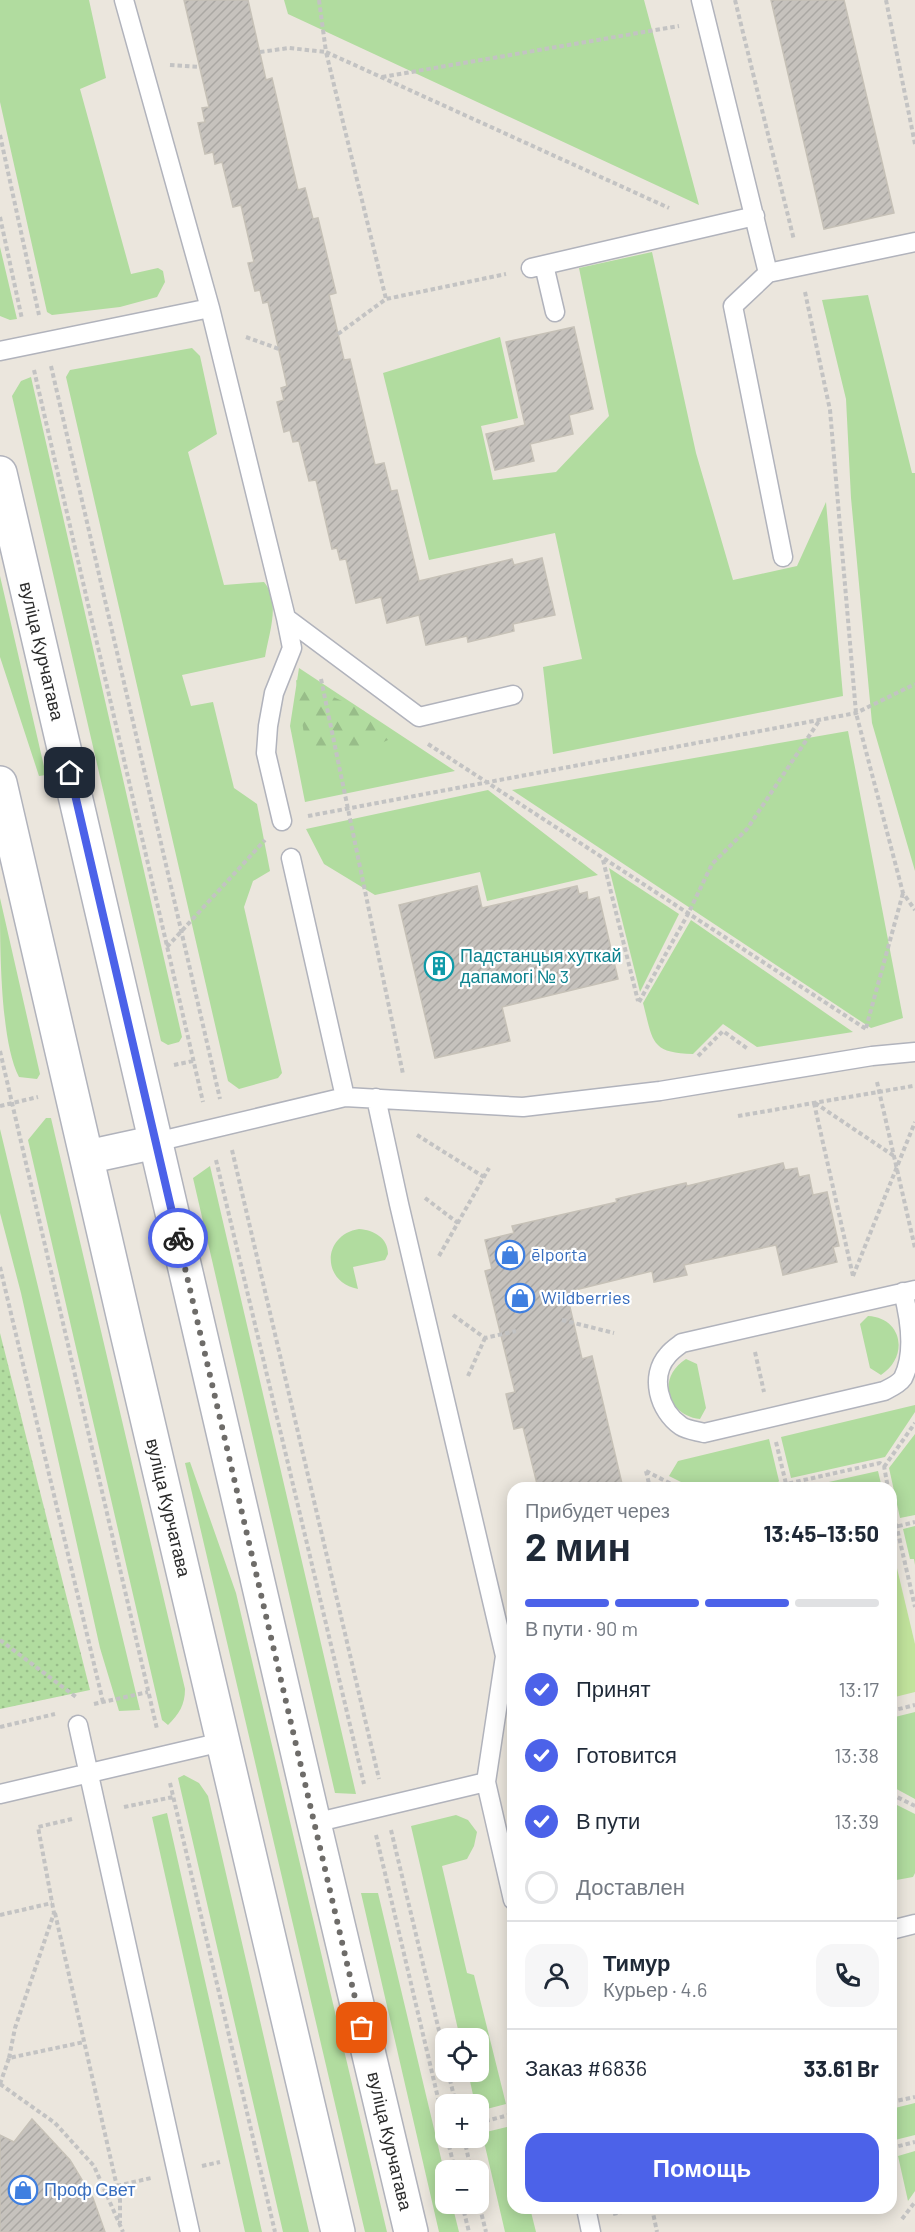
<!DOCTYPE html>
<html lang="ru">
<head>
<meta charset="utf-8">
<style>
	:root { --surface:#fff; --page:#f6f6f7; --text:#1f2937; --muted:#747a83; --line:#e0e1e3; --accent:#4c62e9 }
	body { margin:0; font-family:Barlow,sans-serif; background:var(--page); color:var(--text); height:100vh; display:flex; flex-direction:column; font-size:22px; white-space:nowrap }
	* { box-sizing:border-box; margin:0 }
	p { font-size:20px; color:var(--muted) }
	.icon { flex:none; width:33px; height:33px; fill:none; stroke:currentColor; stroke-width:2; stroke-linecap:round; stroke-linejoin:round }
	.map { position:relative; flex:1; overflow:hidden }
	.drawer { position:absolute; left:507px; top:1482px; width:390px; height:732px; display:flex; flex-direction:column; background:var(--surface); border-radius:18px; box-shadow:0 3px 15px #0003 }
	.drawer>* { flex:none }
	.fabs { position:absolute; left:435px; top:2028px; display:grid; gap:12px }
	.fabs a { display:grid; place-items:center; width:54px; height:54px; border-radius:12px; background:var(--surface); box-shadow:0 3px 15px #0003; font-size:30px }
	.pin { position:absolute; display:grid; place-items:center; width:51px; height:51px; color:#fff; margin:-26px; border-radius:12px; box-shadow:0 3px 9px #0006 }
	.courier { position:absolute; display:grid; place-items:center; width:60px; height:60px; margin:-30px; border:4px solid #4c62e9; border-radius:50%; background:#fff; color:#222; box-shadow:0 2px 8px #0007 }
	.head em { font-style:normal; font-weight:700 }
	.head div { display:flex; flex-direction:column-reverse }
	.head { display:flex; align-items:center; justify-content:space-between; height:102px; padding:0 18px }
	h1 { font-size:39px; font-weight:700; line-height:45px }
	.bar { display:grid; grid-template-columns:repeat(4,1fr); gap:9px 6px; align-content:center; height:72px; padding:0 18px }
	.bar i { height:8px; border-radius:4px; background:var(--line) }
	.bar .current { background:var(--accent) }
	.bar p { grid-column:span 4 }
	.line { display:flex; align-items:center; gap:15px; padding:0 18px; border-top:2px solid var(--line) }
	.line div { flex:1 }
	.round { display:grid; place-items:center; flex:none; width:63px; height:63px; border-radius:18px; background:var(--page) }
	ol { padding:0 18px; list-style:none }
	li { display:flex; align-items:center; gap:18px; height:66px }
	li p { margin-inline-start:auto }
	li .icon { padding:6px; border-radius:50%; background:var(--accent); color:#fff; stroke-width:4 }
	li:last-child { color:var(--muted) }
	li i { width:33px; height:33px; border:3px solid var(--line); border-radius:50% }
	.button { display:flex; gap:12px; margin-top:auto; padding:12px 18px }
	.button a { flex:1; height:69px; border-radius:18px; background:var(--accent); color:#fff; font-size:24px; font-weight:700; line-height:69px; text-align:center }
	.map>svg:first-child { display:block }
	.grass { fill:#b1dc9f }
	.forest { fill:url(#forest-firs) }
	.park { fill:url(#park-dots) }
	.pitch { fill:#c1e39c }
	.building { fill:url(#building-hatch); stroke:#c6c1b7; stroke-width:1.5 }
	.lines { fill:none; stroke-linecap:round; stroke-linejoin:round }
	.lane-casing { stroke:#b1b3bc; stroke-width:21 }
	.secondary-casing { stroke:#b1b3bc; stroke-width:36 }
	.path { stroke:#c3c3c3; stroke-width:4; stroke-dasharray:4.5 3; stroke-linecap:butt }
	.lane { stroke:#fff; stroke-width:18 }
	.secondary { stroke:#fff; stroke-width:33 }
	.done { stroke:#6e6c69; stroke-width:6; stroke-dasharray:0 10.8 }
	.route { stroke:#4c62e9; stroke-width:8 }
	.labels { text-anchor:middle; stroke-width:4.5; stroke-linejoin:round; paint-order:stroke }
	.street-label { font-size:18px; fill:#2a2a2a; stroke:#fff }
	.culture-label { font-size:18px; fill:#0d838f; stroke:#fff; text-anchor:start }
	.shop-label { font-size:18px; fill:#366cbe; stroke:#fff; text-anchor:start }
</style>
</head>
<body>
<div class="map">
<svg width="915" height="2232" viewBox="0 0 915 2232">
	<defs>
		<pattern id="forest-firs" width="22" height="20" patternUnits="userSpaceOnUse" patternTransform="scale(1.5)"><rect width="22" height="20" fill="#b1dc9f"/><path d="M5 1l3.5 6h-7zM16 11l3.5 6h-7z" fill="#98bd89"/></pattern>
		<pattern id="park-dots" width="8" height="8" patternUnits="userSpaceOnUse" patternTransform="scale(1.5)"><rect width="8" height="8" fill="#b1dc9f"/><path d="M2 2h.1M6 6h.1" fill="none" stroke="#98bd89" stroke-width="1.8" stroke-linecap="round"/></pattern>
		<pattern id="building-hatch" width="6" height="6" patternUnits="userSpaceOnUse" patternTransform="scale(1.5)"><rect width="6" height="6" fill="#c6c2bd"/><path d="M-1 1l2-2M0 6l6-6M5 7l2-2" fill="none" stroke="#aaa7a3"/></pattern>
	</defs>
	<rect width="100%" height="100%" fill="#ebe6dd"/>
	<path class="grass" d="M 0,0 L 89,0 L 106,78 L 80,89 L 131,274 L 158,268 L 163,271 L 165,282 L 157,297 L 120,307 L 52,315 L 47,312 L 0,102 Z
		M 284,0 L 644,0 L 699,205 L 288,14 Z
		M 0,247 L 17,319 L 10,320 L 0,316 Z
		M 652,252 L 696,453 L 733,580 L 797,566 L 826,502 L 843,696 L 553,754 L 543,667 L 582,659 L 555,533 L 429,560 L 383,373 L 500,337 L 518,418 L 481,426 L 493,480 L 556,472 L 609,416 L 579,268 Z
		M 868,295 L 912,473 L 915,473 L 915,871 L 872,723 L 851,498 L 846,399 L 822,300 Z
		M 192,348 L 200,356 L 217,434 L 188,452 L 224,585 L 264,582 C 281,602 269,633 265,657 L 182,675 L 191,706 L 213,702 L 234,788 L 257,804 L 270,871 L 253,881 L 244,907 L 282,1073 L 278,1078 L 239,1089 L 228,1081 L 66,377 L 70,370 Z
		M 31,377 L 182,1037 L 179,1042 L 168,1045 L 161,1041 L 12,396 L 21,381 Z
		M 0,576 L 46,775 L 39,776 L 0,657 Z
		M 299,668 L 455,771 L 305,802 L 290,726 Z
		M 848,731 L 903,1018 L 871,1028 L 512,790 Z
		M 488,790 L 598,875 L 487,901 L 480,872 L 375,895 L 324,864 L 306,829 Z
		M 609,868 L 679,914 L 640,992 Z
		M 0,898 L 40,1074 L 37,1079 L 19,1077 C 0,1041 0,945 0,898 Z
		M 691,920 L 853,1032 L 757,1047 L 723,1024 L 693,1054 C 650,1053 653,1041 643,1003 Z
		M 46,1118 L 51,1118 L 185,1689 C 185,1705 179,1714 168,1725 L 162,1720 L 28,1140 Z
		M 0,1129 L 140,1710 L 119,1711 L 100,1648 L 21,1293 L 0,1213 Z
		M 210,1166 L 356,1794 L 335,1793 L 193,1178 Z
		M 359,1229 C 374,1230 388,1238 388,1254 L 385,1260 L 353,1267 L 358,1289 C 321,1282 322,1235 359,1229 Z
		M 868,1316 C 903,1318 909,1357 881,1375 L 870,1368 L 860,1324 Z
		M 686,1359 L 697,1364 L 706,1408 L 700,1419 C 667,1415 656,1378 686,1359 Z
		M 915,1405 L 915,1412 L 885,1457 L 791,1478 L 781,1437 Z
		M 915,1434 L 915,1515 L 900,1518 L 889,1468 Z
		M 769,1439 L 779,1481 L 774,1488 L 693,1488 L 669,1476 L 678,1461 Z
		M 190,1462 L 236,1593 L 387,2232 L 365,2232 L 185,1463 Z
		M 878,1471 L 882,1488 L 802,1488 Z
		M 915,1526 L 915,1565 L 914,1559 L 910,1559 L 903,1529 Z
		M 915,1712 L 915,1799 L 891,1786 L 891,1718 Z
		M 184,1775 L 199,1783 L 208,1796 L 309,2232 L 283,2232 L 178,1778 Z
		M 891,1802 L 915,1814 L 915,1873 L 913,1877 L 891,1881 Z
		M 167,1813 L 262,2232 L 245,2232 L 152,1817 Z
		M 456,1815 L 468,1820 L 477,1832 L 474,1846 L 467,1859 L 442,1866 L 467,1973 L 474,1975 L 506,2104 L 479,2111 L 478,2104 L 475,2104 L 468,2072 L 478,2072 L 478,2038 L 460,2038 L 411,1826 Z
		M 361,1893 L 378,1893 L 445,2175 L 446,2204 L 452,2204 L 459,2232 L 439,2232 Z
		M 915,2103 L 915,2135 L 895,2140 L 891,2124 L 891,2109 Z
		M 511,2126 L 513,2136 L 513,2208 L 530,2208 L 536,2232 L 505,2232 L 482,2133 Z
		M 915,2151 L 915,2191 L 908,2201 L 898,2156 Z"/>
	<path class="forest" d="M 296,680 L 364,711 L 388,740 L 360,753 L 306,748 Z"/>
	<path class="park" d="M 0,1333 L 90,1690 L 0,1709 Z"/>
	<path class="pitch" d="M 891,1543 L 915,1644 L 915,1692 L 891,1698 Z"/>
	<path class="building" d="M 184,0 L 248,0 L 266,80 L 272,78 L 298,190 L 305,188 L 313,219 L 318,218 L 336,293 L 329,295 L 344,360 L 350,359 L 375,465 L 384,463 L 391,491 L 397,490 L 419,581 L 512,559 L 514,565 L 542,558 L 555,615 L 513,624 L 514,631 L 468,642 L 467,636 L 426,645 L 419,615 L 387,623 L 381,597 L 356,603 L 346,559 L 340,560 L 337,548 L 332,549 L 316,480 L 309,481 L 299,441 L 293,442 L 290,430 L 284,432 L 277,402 L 284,400 L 281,388 L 287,386 L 268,302 L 263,303 L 260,290 L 255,291 L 248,263 L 254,262 L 241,205 L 233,207 L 222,162 L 215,164 L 213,152 L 205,154 L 202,141 L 198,123 L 205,122 L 202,108 L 209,107 Z
		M 771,0 L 844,0 L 894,213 L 824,229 Z
		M 574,327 L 593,409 L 569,415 L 573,434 L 530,444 L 534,461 L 495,470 L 486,434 L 525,425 L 506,342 Z
		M 477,886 L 482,908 L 577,886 L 579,894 L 587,892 L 588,900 L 599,897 L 618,979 L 502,1007 L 510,1041 L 435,1058 L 399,905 Z
		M 783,1163 L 785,1170 L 797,1168 L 799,1177 L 809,1175 L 813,1195 L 827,1192 L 839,1246 L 833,1247 L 837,1262 L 783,1275 L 776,1245 L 684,1265 L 687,1275 L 654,1282 L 652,1271 L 575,1290 L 578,1301 L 569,1303 L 582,1359 L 592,1356 L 623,1488 L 538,1488 L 523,1427 L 514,1429 L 506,1394 L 515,1392 L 485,1271 L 492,1269 L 485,1240 L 514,1233 L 512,1226 L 617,1202 L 616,1199 L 686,1183 L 687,1186 Z
		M 32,2119 L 70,2160 L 93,2198 L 105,2232 L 0,2232 L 0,2135 L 14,2142 Z"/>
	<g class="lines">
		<g class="lane-casing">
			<path id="lane" d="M 124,0 L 210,308 L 286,618 L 292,648 L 274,693 L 268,726 L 266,753 L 282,821
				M 701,0 L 768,273
				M 544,265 L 555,312
				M 531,268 L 755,216
				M 0,351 L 210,308
				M 783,557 L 733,306 L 768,273 L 915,242
				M 286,618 L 419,717 L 513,695
				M 291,858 L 345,1097
				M 376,1098 L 399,1204 L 505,1656 L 486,1782 L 513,1900
				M 156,1142 L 345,1097 L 523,1107 L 660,1091 L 872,1056 L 915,1052
				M 903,1292 C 910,1319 915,1354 903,1378 C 899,1384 890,1388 884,1391 L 704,1433 C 697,1431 687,1430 681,1426 C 659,1411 649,1376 668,1355 C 672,1350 678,1346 682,1343 L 915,1290
				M 78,1725 L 190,2232
				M 0,1794 L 222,1742
				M 314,1823 L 486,1782
				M 891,1930 L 915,1924
				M 586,2208 L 591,2232"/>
		</g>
		<g class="secondary-casing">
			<g id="secondary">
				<path id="s1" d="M 0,473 L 314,1823 L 411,2232"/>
				<path id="s2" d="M 0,783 L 128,1337 L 338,2232"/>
				<path d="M 87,1157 L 156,1142"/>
			</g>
		</g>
		<path class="path" d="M 319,0 L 326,52 L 669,208
			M 735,0 L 794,240
			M 886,0 L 915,144
			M 260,52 L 289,48 L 326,52 L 386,299
			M 170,65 L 200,67
			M 382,77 L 679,26
			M 0,135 L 39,315
			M 0,217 L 22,319
			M 805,292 L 830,410 L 856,713 L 903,893 L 915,910
			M 338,334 L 386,299 L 506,274
			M 246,337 L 279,349
			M 51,366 L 220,1099
			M 34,370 L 203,1102
			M 321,679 L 403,1074
			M 428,744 L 866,1029
			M 308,816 L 856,713 L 915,684
			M 603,860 L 638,1001
			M 167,947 L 265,840
			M 639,1002 L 688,914 L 712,864 L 747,829 L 819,721
			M 866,1028 L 903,893
			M 0,1051 L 157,1729
			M 698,1056 L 723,1031 L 748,1049
			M 174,1065 L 193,1061
			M 877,1082 L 915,1248
			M 814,1103 L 853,1276
			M 815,1103 L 894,1156
			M 0,1106 L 38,1097
			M 738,1116 L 913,1086
			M 417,1135 L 484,1177
			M 232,1150 L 379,1779
			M 216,1160 L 364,1784
			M 425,1198 L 458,1223
			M 439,1256 L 489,1168
			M 0,1267 L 103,1702
			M 853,1276 L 915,1122
			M 453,1315 L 485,1338 L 516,1331
			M 562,1320 L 614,1333
			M 755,1352 L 764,1392
			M 468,1376 L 485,1338
			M 776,1442 L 787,1488
			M 884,1467 L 915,1423
			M 646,1471 L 679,1488
			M 646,1471 L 650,1488
			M 784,1488 L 786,1484 L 880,1463 L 884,1466 L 888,1488
			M 891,1502 L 915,1607
			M 891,1528 L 915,1522
			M 0,1640 L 76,1697
			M 94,1704 L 148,1692
			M 891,1711 L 915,1705
			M 0,1727 L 55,1714
			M 170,1783 L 275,2232
			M 891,1794 L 915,1806
			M 124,1807 L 173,1797
			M 391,1830 L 446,2060
			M 376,1835 L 446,2132
			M 55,1913 L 120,2200 L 120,2223
			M 0,1915 L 52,1903
			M 9,2058 L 15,2028 L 54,1913 L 38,1827 L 72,1819
			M 448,2072 L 456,2104
			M 0,2084 L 55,2123 L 94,2166 L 123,2232
			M 0,2084 L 9,2058 L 84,2042
			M 891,2102 L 915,2097
			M 478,2123 L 513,2114
			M 447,2138 L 455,2170
			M 464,2138 L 471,2170
			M 891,2148 L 915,2142
			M 202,2166 L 220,2162
			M 117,2186 L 151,2178
			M 478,2200 L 486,2232
			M 462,2204 L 469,2232
			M 652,2208 L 657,2232
			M 613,2214 L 639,2208
			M 902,2219 L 915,2202"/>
		<use href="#lane" class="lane"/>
		<use href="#secondary" class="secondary"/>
	</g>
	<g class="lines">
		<path class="done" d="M 178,1238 L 362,2028"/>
		<path class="route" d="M 70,773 L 178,1238"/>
	</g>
	<defs>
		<g id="building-ring" transform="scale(1.5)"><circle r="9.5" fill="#fff" stroke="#0f9aa8" stroke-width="1.5"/><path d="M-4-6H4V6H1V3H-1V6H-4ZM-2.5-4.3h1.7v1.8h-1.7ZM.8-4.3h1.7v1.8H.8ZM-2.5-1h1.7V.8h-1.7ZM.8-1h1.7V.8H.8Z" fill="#0f9aa8"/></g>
		<g id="shop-ring" transform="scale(1.5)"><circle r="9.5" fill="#fff" stroke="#3f7fe0" stroke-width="1.5"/><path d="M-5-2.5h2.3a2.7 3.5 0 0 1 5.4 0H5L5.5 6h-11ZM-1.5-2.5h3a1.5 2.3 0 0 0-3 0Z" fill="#3f7fe0"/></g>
	</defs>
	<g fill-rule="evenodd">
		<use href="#building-ring" x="439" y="966"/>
		<use href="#shop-ring" x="510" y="1255"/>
		<use href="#shop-ring" x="520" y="1298"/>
		<use href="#shop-ring" x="23" y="2190"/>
	</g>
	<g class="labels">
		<g class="street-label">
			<text dy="6" stroke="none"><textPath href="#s1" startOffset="183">вуліца Курчатава</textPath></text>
			<text dy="6" stroke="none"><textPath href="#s2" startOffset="744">вуліца Курчатава</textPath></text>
			<text dy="6" stroke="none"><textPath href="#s1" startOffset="1713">вуліца Курчатава</textPath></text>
		</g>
		<g class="culture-label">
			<text x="460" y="962">Падстанцыя хуткай<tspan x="460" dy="21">дапамогі № 3</tspan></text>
		</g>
		<g class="shop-label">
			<text x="531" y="1261">ēlporta</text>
			<text x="541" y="1304">Wildberries</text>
			<text x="44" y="2196">Проф Свет</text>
		</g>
	</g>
</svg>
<div class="fabs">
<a><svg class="icon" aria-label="locate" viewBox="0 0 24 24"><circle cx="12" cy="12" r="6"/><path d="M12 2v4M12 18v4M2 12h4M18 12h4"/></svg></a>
<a>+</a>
<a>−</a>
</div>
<div class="pin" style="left:362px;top:2028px;background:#ea580c"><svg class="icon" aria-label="bag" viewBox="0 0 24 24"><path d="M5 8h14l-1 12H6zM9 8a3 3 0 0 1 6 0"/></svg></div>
<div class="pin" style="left:70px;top:773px;background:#1f2937"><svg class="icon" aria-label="home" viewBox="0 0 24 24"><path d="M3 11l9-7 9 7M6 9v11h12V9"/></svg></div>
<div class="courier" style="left:178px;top:1238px"><svg class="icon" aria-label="bike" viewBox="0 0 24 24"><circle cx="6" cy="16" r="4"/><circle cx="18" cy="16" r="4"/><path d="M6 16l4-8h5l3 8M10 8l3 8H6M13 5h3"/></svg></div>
<section class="drawer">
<div class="head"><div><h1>2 мин</h1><p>Прибудет через</p></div><em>13:45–13:50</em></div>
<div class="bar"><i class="current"></i><i class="current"></i><i class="current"></i><i></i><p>В пути · 90 m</p></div>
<ol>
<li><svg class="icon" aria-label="check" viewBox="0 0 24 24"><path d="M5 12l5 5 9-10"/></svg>Принят<p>13:17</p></li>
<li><svg class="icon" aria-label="check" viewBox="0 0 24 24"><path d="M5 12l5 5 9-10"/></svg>Готовится<p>13:38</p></li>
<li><svg class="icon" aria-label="check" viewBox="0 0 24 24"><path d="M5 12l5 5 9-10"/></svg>В пути<p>13:39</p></li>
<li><i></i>Доставлен</li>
</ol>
<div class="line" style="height:108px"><a class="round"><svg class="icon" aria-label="person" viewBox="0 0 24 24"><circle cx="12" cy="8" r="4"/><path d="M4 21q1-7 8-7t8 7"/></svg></a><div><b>Тимур</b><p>Курьер · 4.6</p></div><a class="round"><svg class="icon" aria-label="phone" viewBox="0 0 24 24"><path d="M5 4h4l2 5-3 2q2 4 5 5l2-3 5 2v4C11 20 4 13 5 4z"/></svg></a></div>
<div class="line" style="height:78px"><div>Заказ #6836</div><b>33.61 Br</b></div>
<div class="button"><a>Помощь</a></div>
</section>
</div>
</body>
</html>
